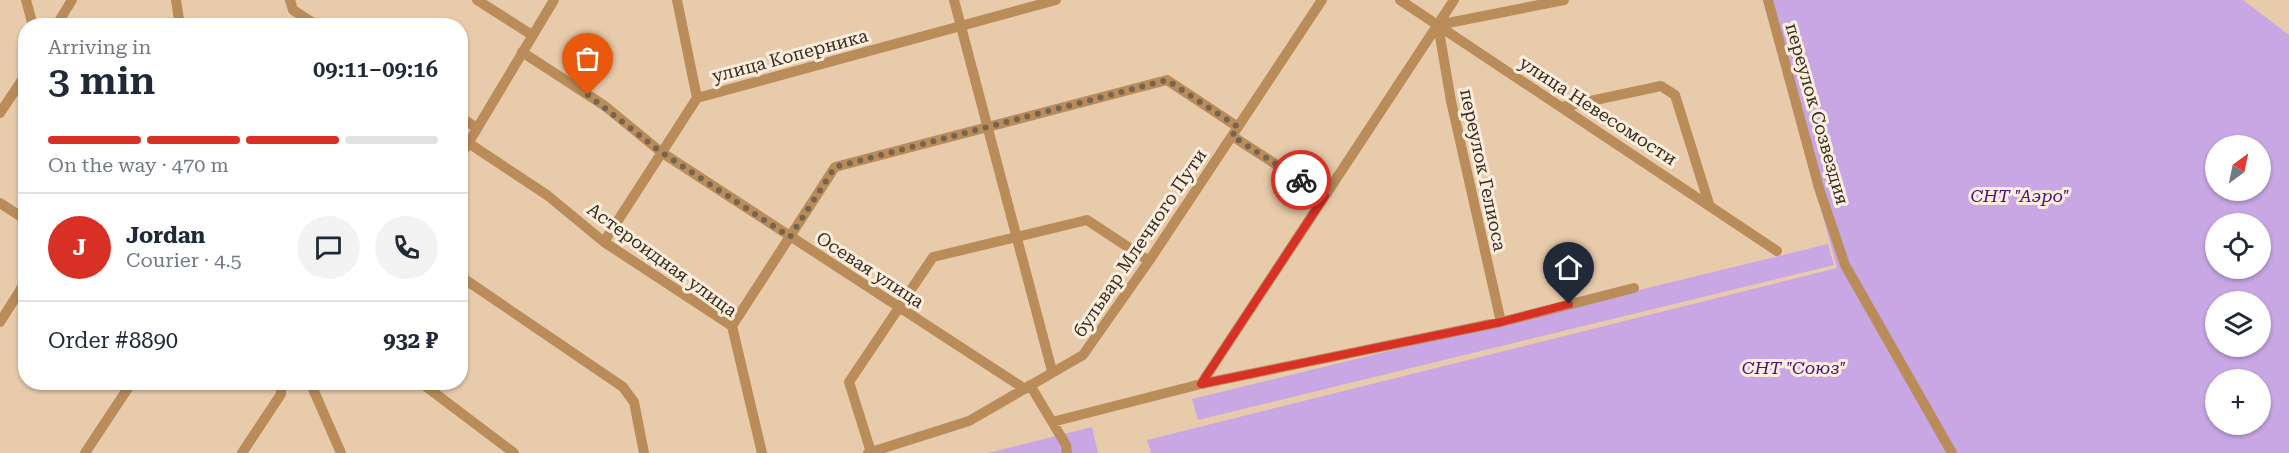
<!DOCTYPE html>
<html lang="en">
<head>
<meta charset="utf-8">
<style>
	:root { --surface:#fff; --page:#f2f2f3; --text:#1f2937; --muted:#747a83; --line:#e0e1e3; --accent:#d93025 }
	body { margin:0; font-family:"Roboto Serif",serif; background:var(--page); color:var(--text); height:100vh; display:flex; flex-direction:column; font-size:22px; white-space:nowrap }
	* { box-sizing:border-box; margin:0 }
	p { font-size:20px; color:var(--muted) }
	.icon { flex:none; width:33px; height:33px; fill:none; stroke:currentColor; stroke-width:2; stroke-linecap:round; stroke-linejoin:round }
	.map { position:relative; flex:1; overflow:hidden }
	.side { position:absolute; left:18px; top:18px; width:450px; height:372px; display:flex; flex-direction:column; background:var(--surface); border-radius:24px; box-shadow:0 2px 4px #0004 }
	.side>* { flex:none }
	.needle { width:39px; rotate:33deg }
	.fabs { position:absolute; left:2205px; top:135px; display:grid; gap:12px }
	.fabs a { display:grid; place-items:center; width:66px; height:66px; border-radius:50%; background:var(--surface); box-shadow:0 2px 4px #0004; font-size:30px }
	.pin { position:absolute; display:grid; place-items:center; width:51px; height:51px; color:#fff; margin:-62px -26px; border-radius:50% 50% 50% 0; rotate:-45deg; box-shadow:0 0 6px #0007 }
	.pin .icon { rotate:45deg }
	.courier { position:absolute; display:grid; place-items:center; width:60px; height:60px; margin:-30px; border:4px solid #d93025; border-radius:50%; background:#fff; color:#222; box-shadow:0 2px 8px #0007 }
	.summary em { font-style:normal; font-weight:600 }
	.summary div { display:flex; flex-direction:column-reverse }
	.summary { display:flex; align-items:center; justify-content:space-between; height:102px; padding:0 30px }
	h1 { font-size:39px; font-weight:600; line-height:45px }
	.bar { display:grid; grid-template-columns:repeat(4,1fr); gap:9px 6px; align-content:center; height:72px; padding:0 30px }
	.bar i { height:8px; border-radius:4px; background:var(--line) }
	.bar .selected { background:var(--accent) }
	.bar p { grid-column:span 4 }
	.line { display:flex; align-items:center; gap:15px; padding:0 30px; border-top:2px solid var(--line) }
	.line div { flex:1 }
	.round { display:grid; place-items:center; flex:none; width:63px; height:63px; border-radius:32px; background:var(--page) }
	.map>svg:first-child { display:block }
	.green { fill:#c8a7e4; fill-rule:evenodd }
	.lines { fill:none; stroke-linecap:round; stroke-linejoin:round }
	.minor { stroke:#b98c5a; stroke-width:10 }
	.done { stroke:#766451; stroke-width:6; stroke-dasharray:0 10.8 }
	.route { stroke:#d93025; stroke-width:8 }
	.labels { text-anchor:middle; stroke-width:6; stroke-linejoin:round; paint-order:stroke }
	.street-label { font-size:18px; fill:#392d21; stroke:#fdeede }
	.park-label { font-size:18px; font-style:italic; fill:#530f78; stroke:#fdeede }
</style>
</head>
<body>
<div class="map">
<svg width="2289" height="453" viewBox="0 0 2289 453">
	<rect width="100%" height="100%" fill="#e8cbab"/>
	<path class="green" d="M 1764,0 L 2243,0 L 2289,35 L 2289,453 L 1151,453 L 1147,440 L 1837,268 ZM 2216,146 L 2260,146 L 2260,190 L 2216,190 ZM 2216,224 L 2260,224 L 2260,268 L 2216,268 ZM 2216,302 L 2260,302 L 2260,346 L 2216,346 ZM 2216,380 L 2260,380 L 2260,424 L 2216,424 Z
		M 1828,244 L 1834,265 L 1198,420 L 1192,399 Z
		M 1092,427 L 1098,453 L 988,453 Z"/>
	<g class="lines">
		<path class="minor" d="M 26,0 L 33,26
			M 176,0 L 180,26
			M 290,0 L 293,10 L 318,26
			M 477,0 L 532,35
			M 677,0 L 697,98
			M 954,0 L 1052,371
			M 1400,0 L 1777,251
			M 1768,0 L 1819,188 L 1845,265 L 1952,453
			M 56,26 L 72,0
			M 522,52 L 605,106 L 661,152 L 1025,389
			M 1562,107 L 1661,86 L 1675,95 L 1709,204
			M 0,113 L 26,74
			M 460,117 L 477,128
			M 1232,136 L 1325,196
			M 470,144 L 547,195 L 604,242 L 732,326 L 762,453
			M 460,157 L 554,0
			M 0,203 L 26,220
			M 604,242 L 697,98 L 1056,0
			M 460,276 L 623,387 L 634,402 L 644,453
			M 0,322 L 26,281
			M 1501,322 L 1451,101 L 1438,25 L 1564,0
			M 732,326 L 835,167 L 1167,80 L 1238,127
			M 310,382 L 341,453
			M 420,382 L 514,453
			M 1201,384 L 1454,0
			M 1030,385 L 1066,445 L 1067,453
			M 1052,422 L 1201,384 L 1501,322 L 1634,288
			M 871,452 L 849,382 L 933,257 L 1087,220 L 1149,261
			M 85,453 L 132,382
			M 242,453 L 281,394 L 281,382
			M 868,453 L 969,421 L 1083,355 L 1149,261 L 1322,0"/>
	</g>
	<g class="lines">
		<path class="done" d="M 588,95 L 661,152 L 790,237 L 835,167 L 1167,80 L 1238,127 L 1232,136 L 1301,180"/>
		<path class="route" d="M 1301,180 L 1325,196 L 1201,384 L 1501,322 L 1569,304"/>
	</g>
	<g class="labels">
		<g class="street-label">
			<text transform="translate(790 56) rotate(-15)" y="6">улица Коперника</text>
			<text transform="translate(1598 111) rotate(33)" y="6">улица Невесомости</text>
			<text transform="translate(1817 114) rotate(74)" y="6">переулок Созвездия</text>
			<text transform="translate(1483 170) rotate(78)" y="6">переулок Гелиоса</text>
			<text transform="translate(1140 243) rotate(-56)" y="6">бульвар Млечного Пути</text>
			<text transform="translate(662 260) rotate(36)" y="6">Астероидная улица</text>
			<text transform="translate(870 270) rotate(33)" y="6">Осевая улица</text>
		</g>
		<g class="park-label">
			<text x="2020" y="202">СНТ "Аэро"</text>
			<text x="1794" y="374">СНТ "Союз"</text>
		</g>
	</g>
</svg>
<div class="fabs">
<a><svg class="needle" viewBox="-14 -14 28 28"><path d="M0-13l5 13h-10z" fill="#e53935"/><path d="M0 13l5-13h-10z" fill="#747a83"/></svg></a>
<a><svg class="icon" aria-label="locate" viewBox="0 0 24 24"><circle cx="12" cy="12" r="6"/><path d="M12 2v4M12 18v4M2 12h4M18 12h4"/></svg></a>
<a><svg class="icon" aria-label="layers" viewBox="0 0 24 24"><path d="M12 4l9 5-9 5-9-5zM3 14l9 5 9-5"/></svg></a>
<a>+</a>
</div>
<div class="pin" style="left:588px;top:95px;background:#ea580c"><svg class="icon" aria-label="bag" viewBox="0 0 24 24"><path d="M5 8h14l-1 12H6zM9 8a3 3 0 0 1 6 0"/></svg></div>
<div class="pin" style="left:1569px;top:304px;background:#1f2937"><svg class="icon" aria-label="home" viewBox="0 0 24 24"><path d="M3 11l9-7 9 7M6 9v11h12V9"/></svg></div>
<div class="courier" style="left:1301px;top:180px"><svg class="icon" aria-label="bike" viewBox="0 0 24 24"><circle cx="6" cy="16" r="4"/><circle cx="18" cy="16" r="4"/><path d="M6 16l4-8h5l3 8M10 8l3 8H6M13 5h3"/></svg></div>
<section class="side">
<div class="summary"><div><h1>3 min</h1><p>Arriving in</p></div><em>09:11–09:16</em></div>
<div class="bar"><i class="selected"></i><i class="selected"></i><i class="selected"></i><i></i><p>On the way · 470 m</p></div>
<div class="line" style="height:108px"><b class="round" style="background:var(--accent);color:#fff">J</b><div><b>Jordan</b><p>Courier · 4.5</p></div><a class="round"><svg class="icon" aria-label="chat" viewBox="0 0 24 24"><path d="M4 5h16v11H9l-5 4z"/></svg></a><a class="round"><svg class="icon" aria-label="phone" viewBox="0 0 24 24"><path d="M5 4h4l2 5-3 2q2 4 5 5l2-3 5 2v4C11 20 4 13 5 4z"/></svg></a></div>
<div class="line" style="height:78px"><div>Order #8890</div><b>932 ₽</b></div>
</section>
</div>
</body>
</html>
